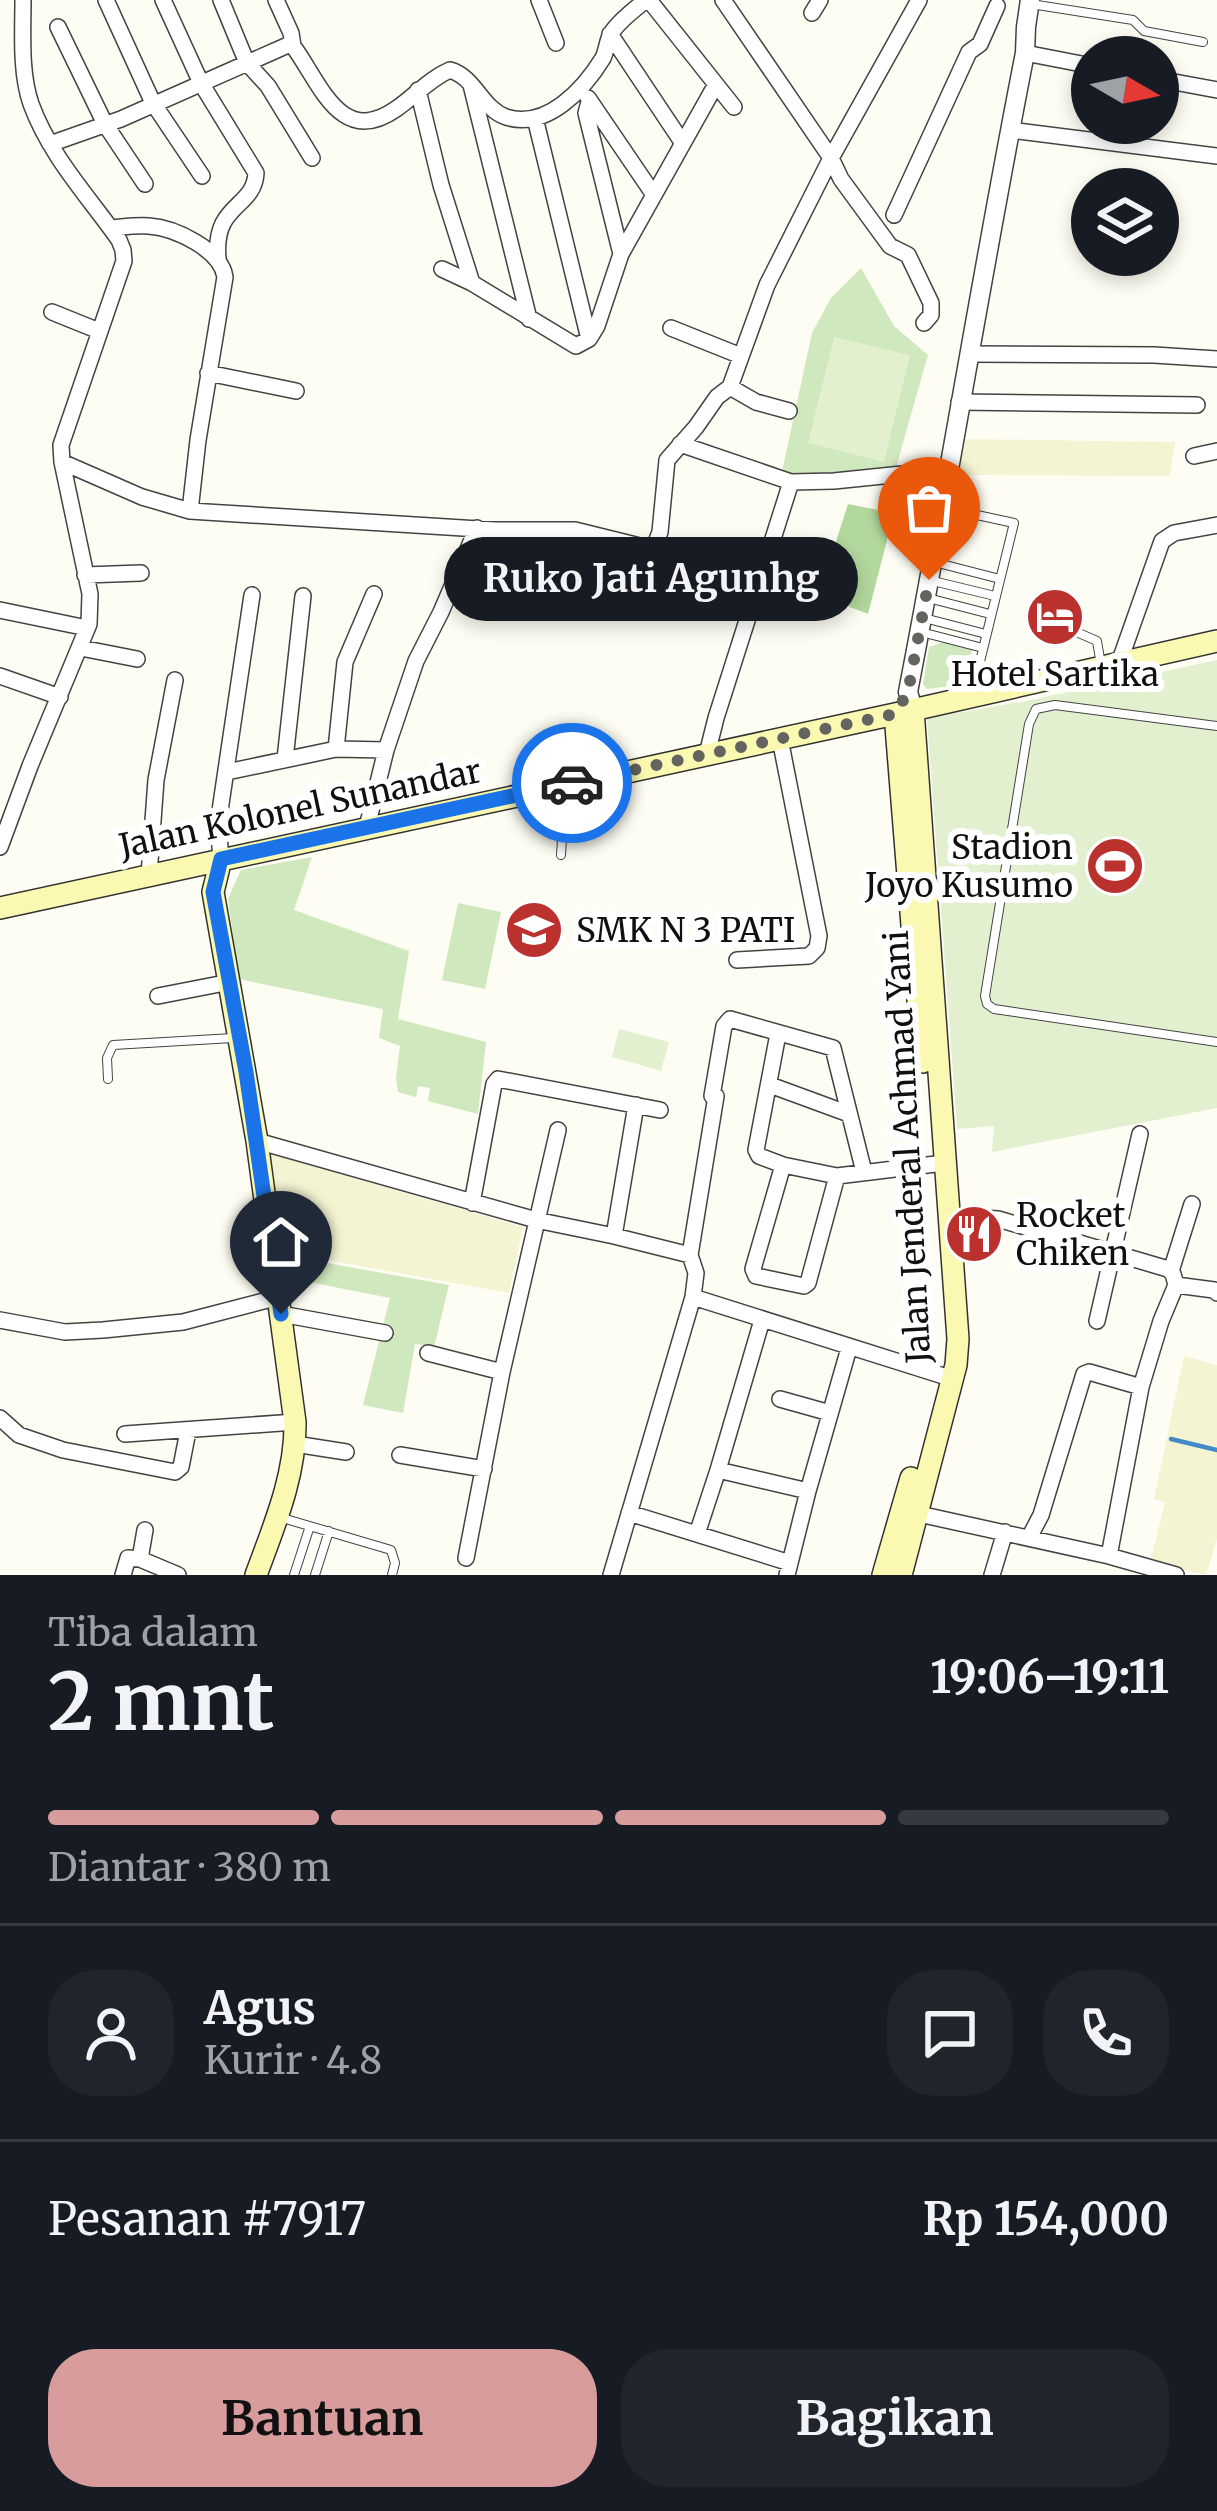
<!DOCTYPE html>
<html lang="id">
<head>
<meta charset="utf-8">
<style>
	:root { --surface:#171b24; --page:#20242c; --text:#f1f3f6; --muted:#9ea1a6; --line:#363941; --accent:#d99c9c }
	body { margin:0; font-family:Merriweather,serif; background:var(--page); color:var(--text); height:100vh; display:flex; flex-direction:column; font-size:45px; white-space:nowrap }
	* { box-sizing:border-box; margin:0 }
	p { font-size:39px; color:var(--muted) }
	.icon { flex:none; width:66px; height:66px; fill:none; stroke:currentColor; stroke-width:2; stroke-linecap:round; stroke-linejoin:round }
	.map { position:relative; height:1575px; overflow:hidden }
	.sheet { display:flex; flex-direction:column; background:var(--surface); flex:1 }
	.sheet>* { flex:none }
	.needle { width:78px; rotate:99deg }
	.buttons { position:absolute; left:1071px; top:36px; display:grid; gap:24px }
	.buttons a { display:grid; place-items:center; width:108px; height:108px; border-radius:50%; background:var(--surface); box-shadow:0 6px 18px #0003; font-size:60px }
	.pin { position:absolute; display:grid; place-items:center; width:102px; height:102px; color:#fff; margin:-123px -51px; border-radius:50% 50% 50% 0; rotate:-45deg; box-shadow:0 0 12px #0007 }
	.pin .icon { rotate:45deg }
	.courier { position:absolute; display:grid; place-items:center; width:120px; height:120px; margin:-60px; border:9px solid #1a73e8; border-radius:50%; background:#fff; color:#222; box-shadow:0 3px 15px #0007 }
	.bubble { position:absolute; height:84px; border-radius:42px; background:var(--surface); box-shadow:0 6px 18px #0003; font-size:39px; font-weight:700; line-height:84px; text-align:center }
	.head em { font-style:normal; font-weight:700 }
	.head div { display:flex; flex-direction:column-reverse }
	.head { display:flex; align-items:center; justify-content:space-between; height:204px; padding:0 48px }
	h1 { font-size:78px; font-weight:700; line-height:90px }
	.bar { display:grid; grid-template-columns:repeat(4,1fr); gap:18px 12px; align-content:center; height:144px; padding:0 48px }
	.bar i { height:15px; border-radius:9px; background:var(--line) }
	.bar .active { background:var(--accent) }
	.bar p { grid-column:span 4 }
	.line { display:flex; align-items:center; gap:30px; padding:0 48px; border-top:3px solid var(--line) }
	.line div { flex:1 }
	.round { display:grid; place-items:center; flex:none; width:126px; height:126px; border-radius:48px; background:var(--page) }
	.button { display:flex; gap:24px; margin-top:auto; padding:24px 48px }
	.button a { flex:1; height:138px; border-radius:48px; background:var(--accent); color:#111; font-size:48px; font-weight:700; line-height:138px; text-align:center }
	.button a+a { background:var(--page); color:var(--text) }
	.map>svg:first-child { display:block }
	.farmland { fill:#f4f4d3 }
	.green { fill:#d0e8bd }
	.forest { fill:#b3d89d }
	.pitch { fill:#e2f0cf }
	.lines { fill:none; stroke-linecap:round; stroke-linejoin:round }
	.stream { stroke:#4389c8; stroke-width:4.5 }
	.service-casing { stroke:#434343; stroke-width:10 }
	.minor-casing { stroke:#434343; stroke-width:18 }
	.tertiary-casing { stroke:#434343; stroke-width:21 }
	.secondary-casing { stroke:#323232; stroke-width:24 }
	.service { stroke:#fff; stroke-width:8 }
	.minor { stroke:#fff; stroke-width:15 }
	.tertiary { stroke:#fff; stroke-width:18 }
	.secondary { stroke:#fbf9b1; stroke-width:21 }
	.done { stroke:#63635f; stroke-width:12; stroke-dasharray:0 21.6 }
	.route { stroke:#1a73e8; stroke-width:15 }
	.labels { text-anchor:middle; stroke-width:12; stroke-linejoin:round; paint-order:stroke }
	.poi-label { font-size:33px; fill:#101010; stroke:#fff; text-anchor:start }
	.street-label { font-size:33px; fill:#101010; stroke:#fff }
</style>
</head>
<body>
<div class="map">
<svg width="1217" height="1575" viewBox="0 0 1217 1575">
	<rect width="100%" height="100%" fill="#fefdf3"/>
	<path class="farmland" d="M 959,439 L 1175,442 L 1170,476 L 955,475 Z
		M 264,1152 L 523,1227 L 509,1293 L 278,1251 Z
		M 1184,1356 L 1217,1365 L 1217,1539 L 1206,1575 L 1150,1563 L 1165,1502 L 1154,1499 Z"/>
	<path class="green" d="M 861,268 L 894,326 L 928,355 L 895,471 L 781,476 L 812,333 L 831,298 Z
		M 943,642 L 972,649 C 965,684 962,685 927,689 L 923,684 L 929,647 Z
		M 312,857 L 294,910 L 409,951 L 398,1019 L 486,1042 L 478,1114 L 428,1101 L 430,1088 L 418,1086 L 416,1097 L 398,1092 L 396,1078 L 400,1046 L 379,1038 L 383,1009 L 239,979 L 228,899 L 241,870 Z
		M 458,903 L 501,912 L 485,989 L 442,980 Z
		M 310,1260 L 449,1285 L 434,1347 L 415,1344 L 403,1413 L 363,1405 L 390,1298 L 304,1281 Z"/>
	<path class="forest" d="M 848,504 L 894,513 L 868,614 L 830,599 L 839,560 L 831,557 Z"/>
	<path class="pitch" d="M 834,337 L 910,355 L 884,462 L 808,443 Z
		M 1217,660 L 1217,1108 L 992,1152 L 994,1126 L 957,1129 L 927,718 L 1026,701 Z
		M 619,1029 L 669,1042 L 661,1071 L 612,1057 Z"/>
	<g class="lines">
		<path class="stream" d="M 1171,1439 L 1217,1450"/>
		<g class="service-casing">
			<path id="service" d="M 1031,4 L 1133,20 L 1144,31 L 1203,42
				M 945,508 L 1014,523 L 973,690
				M 934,562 L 1000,579
				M 933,581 L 995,596
				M 928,598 L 990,614
				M 1031,612 L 1097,641 L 1101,665
				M 924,618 L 986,634
				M 921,632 L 983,648
				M 1217,726 L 1055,705 L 1036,709 L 1029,724 L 985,996 L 987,1004 L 994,1009 L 1217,1042
				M 561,855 L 565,792
				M 108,1079 L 107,1058 L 113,1045 L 233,1038
				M 279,1517 L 391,1550 L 395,1563 L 392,1575
				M 294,1575 L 310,1526
				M 315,1575 L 329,1531"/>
		</g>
		<g class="minor-casing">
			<path id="minor" d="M 106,0 L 153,103 L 202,176
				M 163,0 L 201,83 L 256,173 C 254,209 213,203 218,258
				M 221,0 L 247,63 L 268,86 L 312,158
				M 276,0 L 291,33 L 293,46
				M 539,0 L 556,43
				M 649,0 L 734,107
				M 723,0 L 831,158 L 919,0
				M 812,13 L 820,0
				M 58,27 L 105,124 L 145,184
				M 610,34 L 682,142
				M 1025,53 L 1092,66
				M 1158,79 L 1217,90
				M 471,85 L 529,319
				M 418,90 L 441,185 L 472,283
				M 588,98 L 654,195
				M 589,102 L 586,113 L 621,254
				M 535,118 L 589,339
				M 1010,130 L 1217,156
				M 50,144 L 121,119 L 288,45 L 293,46 C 320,82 340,148 396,109 C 415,96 429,79 450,70 C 475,77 482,109 506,117 C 547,130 584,89 603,58 C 607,50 607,39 612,32 C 620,20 635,9 646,0
				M 831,158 L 841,179 L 890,246 L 908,255 L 931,303 L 931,315 L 924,323
				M 894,215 L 969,52 L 980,44 L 997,6
				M 111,228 C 123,227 137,225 149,226 C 176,228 221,250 225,277 L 198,440 L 190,511
				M 442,269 L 472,283 L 576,346 L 589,339 L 597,326 L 621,254 L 715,86
				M 52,312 L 99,331
				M 671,328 L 741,356
				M 969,354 L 1154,355 L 1217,359
				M 208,373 L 296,391
				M 730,387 L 756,402 L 789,411
				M 959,402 L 1197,405
				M 680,444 L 791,482
				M 1194,456 L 1217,451
				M 62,462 L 142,497 L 190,511 L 495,530 L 575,530 L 648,548 L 655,545 L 660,532 L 667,460 L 696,427 L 717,397 L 730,387 L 767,285 L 831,158
				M 85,575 L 141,573
				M 0,610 L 87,628
				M 81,648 L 137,659
				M 1119,663 L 1162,541 L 1174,533 L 1217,525
				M 0,676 L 60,697
				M 336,749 L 345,662 L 374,594
				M 707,754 L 716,718 L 791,482 L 834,481 L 951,469
				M 285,759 L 303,596
				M 227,772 L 336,749 L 386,750
				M 367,827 L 386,750 L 416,661 L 441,612 L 477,528
				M 0,847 L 30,766 L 89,624 L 90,594 L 62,462 L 61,445 L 124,261 L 123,250 L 119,240 C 88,196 50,156 31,104 C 20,72 23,33 23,0
				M 221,859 L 218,824 L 252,595
				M 149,875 L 156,780 L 175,680
				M 737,960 L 809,956 L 817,948 L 819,936 L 780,739
				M 158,996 L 230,982
				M 778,1034 L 756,1150 L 759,1156 L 783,1165 L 837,1176 L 944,1163
				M 770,1085 L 849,1114
				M 257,1141 L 536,1220 L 614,1236 L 690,1255 L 696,1273 L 693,1297 L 611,1575
				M 783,1165 L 753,1269 L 756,1276 L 804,1286 L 808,1283 L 837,1176
				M 472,1203 L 494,1084 L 498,1079 L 660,1110
				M 949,1216 L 998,1219 L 1168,1269 L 1173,1274 L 1176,1285
				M 614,1236 L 636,1105
				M 690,1255 L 716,1096 L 712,1096 L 724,1026 L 730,1019 L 833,1048 L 864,1172
				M 1171,1271 L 1192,1204
				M 693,1297 L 953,1379
				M 281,1314 L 385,1333
				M 0,1320 L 65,1332 L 103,1330 L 183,1322 L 279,1297
				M 762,1320 L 718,1470 L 808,1491
				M 1097,1321 L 1140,1134
				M 428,1353 L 502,1372
				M 780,1399 L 830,1413
				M 0,1418 L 19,1435 L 63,1450 L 175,1472 L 181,1467 L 188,1431
				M 125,1434 L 295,1422
				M 295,1444 L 346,1452
				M 400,1455 L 484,1469
				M 910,1512 L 1109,1556 L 1176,1575
				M 629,1513 L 790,1563
				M 145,1530 L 140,1559 L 178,1575
				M 697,1534 L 718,1470
				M 1029,1538 L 1041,1515 L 1084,1374 L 1089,1372 L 1141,1387 L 1161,1321 L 1176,1285 L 1214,1290 L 1217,1293
				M 1109,1556 L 1141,1387
				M 466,1558 L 502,1372 L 558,1130
				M 123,1575 L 128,1558 L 140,1559
				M 787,1575 L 808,1491 L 849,1348
				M 992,1575 L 1005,1532"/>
		</g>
		<g class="tertiary-casing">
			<path id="tertiary" d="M 913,709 L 908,692 C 949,480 983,266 1025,53 L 1026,27 L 1030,0"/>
		</g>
		<g class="secondary-casing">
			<path id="secondary" d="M 895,714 L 923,1062
				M 221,859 L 213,892 L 257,1141 L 295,1422 C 296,1475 274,1526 256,1575
				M 0,908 L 895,714 L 1217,641
				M 883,1575 L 911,1478
				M 901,1575 L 956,1365 L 958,1339 L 913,709"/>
		</g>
		<use href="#service" class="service"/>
		<use href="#minor" class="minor"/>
		<use href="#tertiary" class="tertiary"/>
		<use href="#secondary" class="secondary"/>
	</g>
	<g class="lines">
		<path class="done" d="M 572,783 L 895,714 L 908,692 L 929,580"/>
		<path class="route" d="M 281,1314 L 246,1072 L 213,892 L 221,859 L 572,783"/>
	</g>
	<defs>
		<g id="hotel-disc" transform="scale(3)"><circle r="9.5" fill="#bb312d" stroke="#fff"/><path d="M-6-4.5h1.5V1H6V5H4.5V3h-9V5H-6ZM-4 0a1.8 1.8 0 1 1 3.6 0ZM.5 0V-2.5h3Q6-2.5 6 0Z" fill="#fff"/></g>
		<g id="stadium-disc" transform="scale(3)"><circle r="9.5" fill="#bb312d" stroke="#fff"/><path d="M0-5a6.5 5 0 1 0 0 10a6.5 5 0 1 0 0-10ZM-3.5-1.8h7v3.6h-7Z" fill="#fff"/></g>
		<g id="school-disc" transform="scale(3)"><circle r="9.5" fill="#bb312d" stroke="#fff"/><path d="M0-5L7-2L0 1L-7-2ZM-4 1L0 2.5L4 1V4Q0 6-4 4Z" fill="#fff"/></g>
		<g id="restaurant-disc" transform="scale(3)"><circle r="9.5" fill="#bb312d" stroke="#fff"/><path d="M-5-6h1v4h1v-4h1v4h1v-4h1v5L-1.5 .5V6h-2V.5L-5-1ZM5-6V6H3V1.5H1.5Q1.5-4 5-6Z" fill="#fff"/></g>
	</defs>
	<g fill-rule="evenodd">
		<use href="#hotel-disc" x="1055" y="617"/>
		<use href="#stadium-disc" x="1115" y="866"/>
		<use href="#school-disc" x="534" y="930"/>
		<use href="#restaurant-disc" x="974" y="1234"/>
	</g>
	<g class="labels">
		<g class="poi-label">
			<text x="1055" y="686" text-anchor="middle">Hotel Sartika</text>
			<text x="1073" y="859" text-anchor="end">Stadion<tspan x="1073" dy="38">Joyo Kusumo</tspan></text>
			<text x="576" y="942">SMK N 3 PATI</text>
			<text x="1016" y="1227">Rocket<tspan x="1016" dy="38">Chiken</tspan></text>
		</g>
		<g class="street-label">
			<text transform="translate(300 808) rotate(-12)" y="12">Jalan Kolonel Sunandar</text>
			<text transform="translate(907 1147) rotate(-93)" y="12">Jalan Jenderal Achmad Yani</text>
		</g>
	</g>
</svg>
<div class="buttons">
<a><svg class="needle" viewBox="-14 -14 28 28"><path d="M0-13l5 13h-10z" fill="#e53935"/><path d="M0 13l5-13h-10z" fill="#9ea1a6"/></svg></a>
<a><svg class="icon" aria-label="layers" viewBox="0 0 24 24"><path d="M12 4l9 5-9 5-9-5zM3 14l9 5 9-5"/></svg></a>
</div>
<div class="pin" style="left:929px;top:580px;background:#ea580c"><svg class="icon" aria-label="bag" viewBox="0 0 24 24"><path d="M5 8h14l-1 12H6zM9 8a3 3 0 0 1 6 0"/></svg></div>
<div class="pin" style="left:281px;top:1314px;background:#1f2937"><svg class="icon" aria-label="home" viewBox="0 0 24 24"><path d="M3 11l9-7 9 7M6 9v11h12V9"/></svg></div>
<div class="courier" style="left:572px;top:783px"><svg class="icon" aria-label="car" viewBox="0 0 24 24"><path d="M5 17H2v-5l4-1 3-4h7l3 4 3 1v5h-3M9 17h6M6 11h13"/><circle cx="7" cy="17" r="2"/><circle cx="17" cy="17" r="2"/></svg></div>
<div class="bubble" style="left:444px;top:537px;width:414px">Ruko Jati Agunhg</div>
</div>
<section class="sheet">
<div class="head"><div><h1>2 mnt</h1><p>Tiba dalam</p></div><em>19:06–19:11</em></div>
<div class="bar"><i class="active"></i><i class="active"></i><i class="active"></i><i></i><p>Diantar · 380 m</p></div>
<div class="line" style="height:216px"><a class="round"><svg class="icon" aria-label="person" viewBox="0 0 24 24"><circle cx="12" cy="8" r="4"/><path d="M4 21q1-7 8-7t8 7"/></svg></a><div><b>Agus</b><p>Kurir · 4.8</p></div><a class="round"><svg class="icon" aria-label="chat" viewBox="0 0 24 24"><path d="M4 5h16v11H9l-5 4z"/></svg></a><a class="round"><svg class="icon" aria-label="phone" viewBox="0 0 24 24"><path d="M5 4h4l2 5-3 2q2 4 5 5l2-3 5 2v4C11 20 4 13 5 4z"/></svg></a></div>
<div class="line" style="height:156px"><div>Pesanan #7917</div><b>Rp 154,000</b></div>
<div class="button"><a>Bantuan</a><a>Bagikan</a></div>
</section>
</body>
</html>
